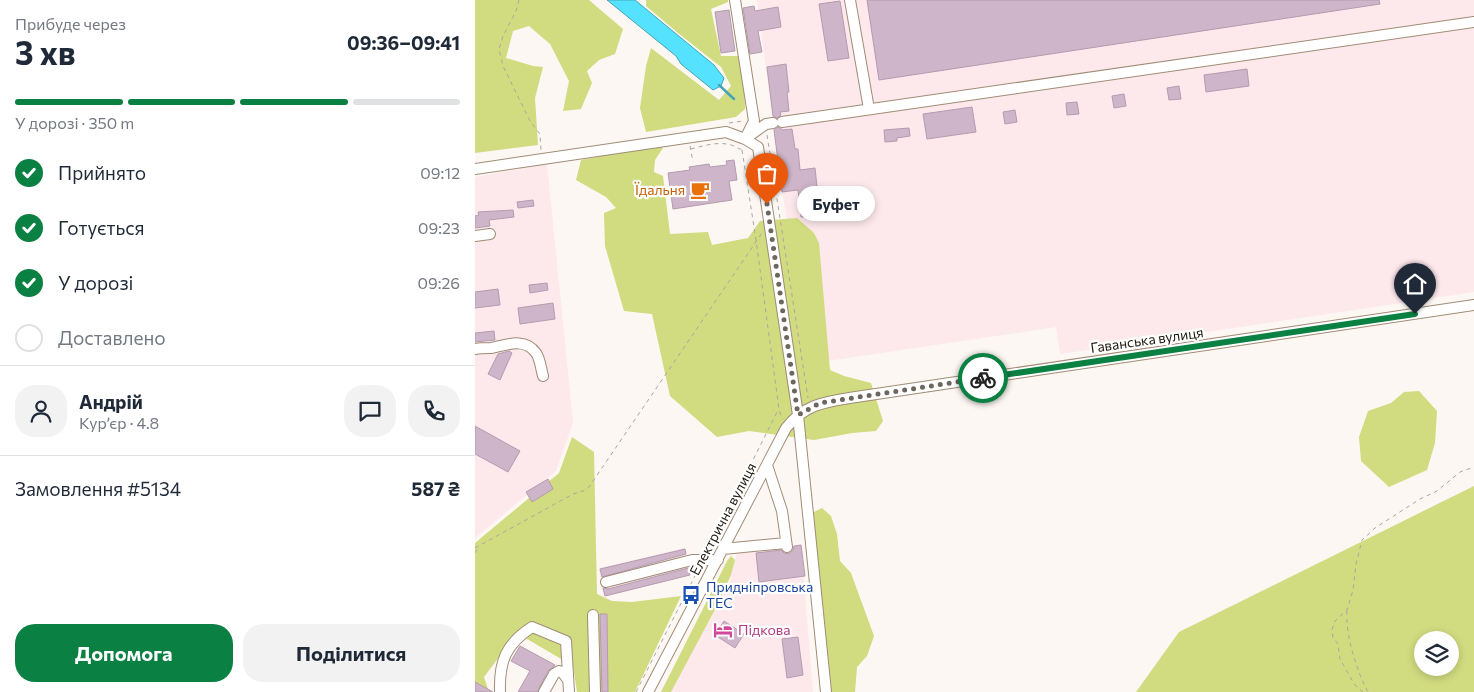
<!DOCTYPE html>
<html lang="uk">
<head>
<meta charset="utf-8">
<style>
	:root { --surface:#fff; --page:#f2f2f3; --text:#1f2937; --muted:#747a83; --line:#e0e1e3; --accent:#0b8043 }
	body { margin:0; font-family:Commissioner,sans-serif; background:var(--page); color:var(--text); height:100vh; display:flex; flex-direction:column; font-size:19px; white-space:nowrap }
	* { box-sizing:border-box; margin:0 }
	p { font-size:16px; color:var(--muted) }
	.icon { flex:none; width:28px; height:28px; fill:none; stroke:currentColor; stroke-width:2; stroke-linecap:round; stroke-linejoin:round }
	.map { position:relative; flex:1; overflow:hidden }
	.details { display:flex; flex-direction:column; background:var(--surface); width:475px }
	.details>* { flex:none }
	.controls { position:absolute; left:939px; top:631px; display:grid; gap:10px }
	.controls a { display:grid; place-items:center; width:45px; height:45px; border-radius:50%; background:var(--surface); box-shadow:0 2px 8px #0003; font-size:25px }
	.pin { position:absolute; display:grid; place-items:center; width:42px; height:42px; color:#fff; margin:-51px -21px; border-radius:50% 50% 50% 0; rotate:-45deg; box-shadow:0 0 5px #0007 }
	.pin .icon { rotate:45deg }
	.courier { position:absolute; display:grid; place-items:center; width:50px; height:50px; margin:-25px; border:4px solid #0b8043; border-radius:50%; background:#fff; color:#222; box-shadow:0 1px 6px #0007 }
	.bubble { position:absolute; height:35px; border-radius:18px; background:var(--surface); box-shadow:0 2px 8px #0003; font-size:16px; font-weight:700; line-height:35px; text-align:center }
	.headline em { font-style:normal; font-weight:700 }
	.headline div { display:flex; flex-direction:column-reverse }
	.headline { display:flex; align-items:center; justify-content:space-between; height:85px; padding:0 15px }
	h1 { font-size:32px; font-weight:700; line-height:38px }
	.bar { display:grid; grid-template-columns:repeat(4,1fr); gap:8px 5px; align-content:center; height:60px; padding:0 15px }
	.bar i { height:6px; border-radius:4px; background:var(--line) }
	.bar .active { background:var(--accent) }
	.bar p { grid-column:span 4 }
	.line { display:flex; align-items:center; gap:12px; padding:0 15px; border-top:1px solid var(--line) }
	.line div { flex:1 }
	.round { display:grid; place-items:center; flex:none; width:52px; height:52px; border-radius:20px; background:var(--page) }
	ol { padding:0 15px; list-style:none }
	li { display:flex; align-items:center; gap:15px; height:55px }
	li p { margin-inline-start:auto }
	li .icon { padding:5px; border-radius:50%; background:var(--accent); color:#fff; stroke-width:4 }
	li:last-child { color:var(--muted) }
	li i { width:28px; height:28px; border:2px solid var(--line); border-radius:50% }
	.primary-button { display:flex; gap:10px; margin-top:auto; padding:10px 15px }
	.primary-button a { flex:1; height:58px; border-radius:20px; background:var(--accent); color:#fff; font-size:20px; font-weight:700; line-height:58px; text-align:center }
	.primary-button a+a { background:var(--page); color:var(--text) }
	main { display:flex; flex:1; min-height:0 }
	.map>svg:first-child { display:block }
	.industrial { fill:#fde8ec }
	.green { fill:#d1db7f; fill-rule:evenodd }
	.water { fill:#55e2fe; stroke:#45a5b6 }
	.lines { fill:none; stroke-linecap:round; stroke-linejoin:round }
	.stream { stroke:#45a5b6; stroke-width:2.5 }
	.building { fill:#ceb5c9; stroke:#b49baf }
	.minor-casing { stroke:#a08c76; stroke-width:12 }
	.path { stroke:#aca6a0; stroke-width:1; stroke-dasharray:4 4; stroke-linecap:butt }
	.minor { stroke:#fff; stroke-width:10 }
	.done { stroke:#6c665e; stroke-width:5; stroke-dasharray:0 9 }
	.route { stroke:#0b8043; stroke-width:6 }
	.labels { text-anchor:middle; stroke-width:4.5; stroke-linejoin:round; paint-order:stroke }
	.food-label { font-size:14px; fill:#c56008; stroke:#fff; text-anchor:end }
	.street-label { font-size:14px; fill:#1f180f; stroke:#fff }
	.transit-label { font-size:14px; fill:#164399; stroke:#fff; text-anchor:start }
	.hotel-label { font-size:14px; fill:#b23c85; stroke:#fff; text-anchor:start }
</style>
</head>
<body>
<main>
<section class="details">
<div class="headline"><div><h1>3 хв</h1><p>Прибуде через</p></div><em>09:36–09:41</em></div>
<div class="bar"><i class="active"></i><i class="active"></i><i class="active"></i><i></i><p>У дорозі · 350 m</p></div>
<ol>
<li><svg class="icon" aria-label="check" viewBox="0 0 24 24"><path d="M5 12l5 5 9-10"/></svg>Прийнято<p>09:12</p></li>
<li><svg class="icon" aria-label="check" viewBox="0 0 24 24"><path d="M5 12l5 5 9-10"/></svg>Готується<p>09:23</p></li>
<li><svg class="icon" aria-label="check" viewBox="0 0 24 24"><path d="M5 12l5 5 9-10"/></svg>У дорозі<p>09:26</p></li>
<li><i></i>Доставлено</li>
</ol>
<div class="line" style="height:90px"><a class="round"><svg class="icon" aria-label="person" viewBox="0 0 24 24"><circle cx="12" cy="8" r="4"/><path d="M4 21q1-7 8-7t8 7"/></svg></a><div><b>Андрій</b><p>Кур’єр · 4.8</p></div><a class="round"><svg class="icon" aria-label="chat" viewBox="0 0 24 24"><path d="M4 5h16v11H9l-5 4z"/></svg></a><a class="round"><svg class="icon" aria-label="phone" viewBox="0 0 24 24"><path d="M5 4h4l2 5-3 2q2 4 5 5l2-3 5 2v4C11 20 4 13 5 4z"/></svg></a></div>
<div class="line" style="height:65px"><div>Замовлення #5134</div><b>587 ₴</b></div>
<div class="primary-button"><a>Допомога</a><a>Поділитися</a></div>
</section>
<div class="map">
<svg width="999" height="692" viewBox="0 0 999 692">
	<rect width="100%" height="100%" fill="#fcf7f2"/>
	<path class="industrial" d="M 282,0 L 999,0 L 999,292 L 585,354 L 581,327 L 339,363 L 307,192 Z
		M 72,164 L 98,423 L 81,471 L 0,538 L 0,177 Z
		M 326,545 L 338,692 L 195,692 L 254,585 L 262,552 Z
		M 210,548 L 216,575 L 129,597 L 124,568 Z"/>
	<path class="green" d="M 0,0 L 114,0 L 148,29 L 140,54 L 124,60 L 112,71 L 117,83 L 106,109 L 88,111 L 94,81 L 75,44 L 54,26 L 38,31 L 31,58 L 58,66 L 68,67 L 60,98 L 63,145 L 0,153 Z
		M 171,0 L 253,0 L 253,2 L 236,9 L 246,56 L 264,56 L 269,78 L 270,109 L 261,117 L 171,132 L 165,108 L 171,66 L 176,48 L 244,100 L 256,86 L 246,67 L 203,33 L 171,6 Z
		M 178,143 L 188,148 L 180,160 L 179,172 L 188,176 L 195,234 L 233,232 L 237,245 L 273,238 L 285,221 L 322,218 L 339,233 L 344,243 L 355,370 L 369,376 L 396,383 L 408,421 L 401,431 L 377,433 L 339,440 L 274,431 L 242,437 L 195,396 L 177,314 L 149,311 L 130,246 L 129,213 L 141,208 L 131,197 L 101,180 L 106,160 L 166,148 Z
		M 944,391 L 962,411 L 960,443 L 952,470 L 914,487 L 886,461 L 884,437 L 893,411 L 916,403 L 929,392 Z
		M 97,437 L 119,452 L 122,594 L 137,601 L 157,602 L 206,596 L 160,692 L 102,692 L 98,666 L 47,636 L 30,649 L 9,677 L 14,692 L 0,692 L 0,543 L 84,473 Z
		M 999,486 L 999,692 L 661,692 L 704,632 ZM 948,640 L 975,640 L 975,668 L 948,668 Z
		M 347,508 L 356,516 L 362,534 L 365,561 L 376,573 L 399,636 L 392,656 L 382,667 L 380,692 L 354,692 L 337,513 Z
		M 256,556 L 260,560 L 256,575 L 243,604 L 196,692 L 186,692 L 252,561 Z"/>
	<path class="water" d="M 132,0 L 160,0 L 239,65 L 249,78 L 246,86 L 238,90 L 206,64 L 201,56 Z"/>
	<g class="lines">
		<path class="stream" d="M 244,85 L 259,99"/>
	</g>
	<path class="building" d="M 392,0 L 904,0 L 905,4 L 404,80 Z
		M 365,1 L 374,58 L 353,61 L 344,4 Z
		M 279,6 L 280,11 L 303,7 L 306,27 L 283,31 L 287,52 L 275,54 L 268,8 Z
		M 254,10 L 260,51 L 246,53 L 240,12 Z
		M 311,64 L 314,92 L 312,92 L 314,111 L 305,112 L 306,115 L 302,118 L 298,116 L 292,67 Z
		M 772,69 L 774,86 L 731,92 L 729,75 Z
		M 704,86 L 706,99 L 694,100 L 692,88 Z
		M 649,94 L 651,106 L 639,108 L 637,96 Z
		M 602,102 L 604,114 L 592,115 L 591,103 Z
		M 497,107 L 501,132 L 452,139 L 448,114 Z
		M 540,110 L 542,122 L 530,124 L 528,112 Z
		M 303,127 L 308,130 L 317,129 L 320,149 L 323,149 L 325,170 L 340,168 L 345,215 L 326,217 L 323,190 L 307,192 L 299,130 Z
		M 434,128 L 435,136 L 422,138 L 422,141 L 410,142 L 409,130 Z
		M 259,160 L 262,180 L 254,181 L 257,200 L 198,209 L 193,173 L 215,170 L 214,167 L 234,164 L 235,167 L 252,165 L 251,161 Z
		M 58,200 L 59,206 L 43,208 L 42,202 Z
		M 38,210 L 39,217 L 14,220 L 15,226 L 0,228 L 0,216 L 4,215 L 3,212 Z
		M 72,283 L 73,290 L 55,293 L 54,285 Z
		M 23,289 L 25,305 L 0,308 L 0,292 Z
		M 78,303 L 80,319 L 45,324 L 43,308 Z
		M 19,331 L 20,340 L 0,342 L 0,333 Z
		M 34,351 L 37,353 L 25,380 L 13,374 L 23,354 Z
		M 0,426 L 45,451 L 33,472 L 0,454 Z
		M 73,479 L 78,489 L 57,502 L 51,492 Z
		M 326,545 L 330,576 L 284,582 L 281,553 L 306,550 L 309,553 L 313,554 L 318,550 L 319,546 Z
		M 210,549 L 211,554 L 127,577 L 125,569 Z
		M 213,568 L 215,575 L 130,596 L 128,588 L 133,589 Z
		M 125,614 L 132,614 L 133,692 L 127,692 Z
		M 249,621 L 269,634 L 260,648 L 240,635 Z
		M 323,637 L 328,675 L 312,678 L 307,639 Z
		M 45,646 L 80,665 L 73,671 L 62,692 L 43,692 L 55,671 L 36,661 Z
		M 0,682 L 18,692 L 0,692 Z"/>
	<g class="lines">
		<g class="minor-casing">
			<path id="minor" d="M 260,0 L 279,121 L 270,139
				M 375,0 L 394,109
				M 307,122 L 999,22
				M 271,138 L 291,124 L 298,123
				M 0,169 L 251,132 L 270,139 L 283,147 L 323,415 L 351,692
				M 0,236 L 15,234
				M 0,349 C 5,348 11,348 16,348 C 31,345 50,337 61,353 C 65,358 66,369 68,376
				M 292,465 L 307,511 L 312,547
				M 248,549 L 311,543
				M 131,582 L 217,560 L 243,560
				M 118,615 L 120,692
				M 25,692 C 24,661 31,644 57,627 L 91,641 L 94,692
				M 69,692 L 79,674 L 84,671 L 87,672 L 93,680
				M 173,692 L 311,428 C 331,403 351,402 381,397 L 999,305"/>
		</g>
		<path class="path" d="M 44,0 L 41,11 L 28,36 L 24,49 L 28,66 L 55,121 L 65,134 L 66,150
			M 254,123 L 268,121
			M 292,135 L 333,398
			M 215,146 L 218,162
			M 216,149 C 228,146 243,141 256,145 C 261,146 264,150 270,150
			M 267,150 L 281,240 L 304,409 L 307,419
			M 0,548 L 98,494 L 108,491 L 114,487 L 287,233
			M 232,552 L 303,410
			M 0,553 L 4,546
			M 872,611 C 870,634 882,672 893,692
			M 161,692 L 224,568
			M 888,692 L 879,684 L 865,659 L 863,644 L 858,638 L 857,630 L 860,621 L 872,610 L 878,590 L 881,564 L 887,540 L 900,528 L 945,499 L 962,491 L 985,472 L 999,467"/>
		<use href="#minor" class="minor"/>
	</g>
	<g class="lines">
		<path class="done" d="M 292,204 L 323,415 L 345,403 L 508,378"/>
		<path class="route" d="M 508,378 L 940,314"/>
	</g>
	<defs>
		<g id="cafe-bare" transform="scale(1.5)"><path d="M-5.5-4.5H6V0H3Q3 3.5 0 3.5H-2.5Q-5.5 3.5-5.5 0ZM3-3.2v2h1.7v-2ZM-6 4.5H4V6H-6Z" fill="#e8710a" stroke="#fff" stroke-width="2.5" paint-order="stroke"/></g>
		<g id="bus-bare" transform="scale(1.5)"><path d="M-5-6H5V4H4V6H2V4H-2V6H-4V4H-5ZM-3.5-4V0h7V-4ZM-3.5 1.2v1.5H-2V1.2ZM2 1.2v1.5H3.5V1.2Z" fill="#1a4fb4" stroke="#fff" stroke-width="2.5" paint-order="stroke"/></g>
		<g id="hotel-bare" transform="scale(1.5)"><path d="M-6-4.5h1.5V1H6V5H4.5V3h-9V5H-6ZM-4 0a1.8 1.8 0 1 1 3.6 0ZM.5 0V-2.5h3Q6-2.5 6 0Z" fill="#d1479c" stroke="#fff" stroke-width="2.5" paint-order="stroke"/></g>
	</defs>
	<g fill-rule="evenodd">
		<use href="#cafe-bare" x="225" y="190"/>
		<use href="#bus-bare" x="216" y="595"/>
		<use href="#hotel-bare" x="248" y="630"/>
	</g>
	<g class="labels">
		<g class="food-label">
			<text x="210" y="195">Їдальня</text>
		</g>
		<g class="street-label">
			<text transform="translate(672 340) rotate(-8)" y="5">Гаванська вулиця</text>
			<text transform="translate(248 519) rotate(-62)" y="5">Електрична вулиця</text>
		</g>
		<g class="transit-label">
			<text x="231" y="592">Придніпровська<tspan x="231" dy="16">ТЕС</tspan></text>
		</g>
		<g class="hotel-label">
			<text x="263" y="635">Підкова</text>
		</g>
	</g>
</svg>
<div class="controls">
<a><svg class="icon" aria-label="layers" viewBox="0 0 24 24"><path d="M12 4l9 5-9 5-9-5zM3 14l9 5 9-5"/></svg></a>
</div>
<div class="pin" style="left:292px;top:204px;background:#ea580c"><svg class="icon" aria-label="bag" viewBox="0 0 24 24"><path d="M5 8h14l-1 12H6zM9 8a3 3 0 0 1 6 0"/></svg></div>
<div class="pin" style="left:940px;top:314px;background:#1f2937"><svg class="icon" aria-label="home" viewBox="0 0 24 24"><path d="M3 11l9-7 9 7M6 9v11h12V9"/></svg></div>
<div class="courier" style="left:508px;top:378px"><svg class="icon" aria-label="bike" viewBox="0 0 24 24"><circle cx="6" cy="16" r="4"/><circle cx="18" cy="16" r="4"/><path d="M6 16l4-8h5l3 8M10 8l3 8H6M13 5h3"/></svg></div>
<div class="bubble" style="left:322px;top:186px;width:78px">Буфет</div>
</div>
</main>
</body>
</html>
